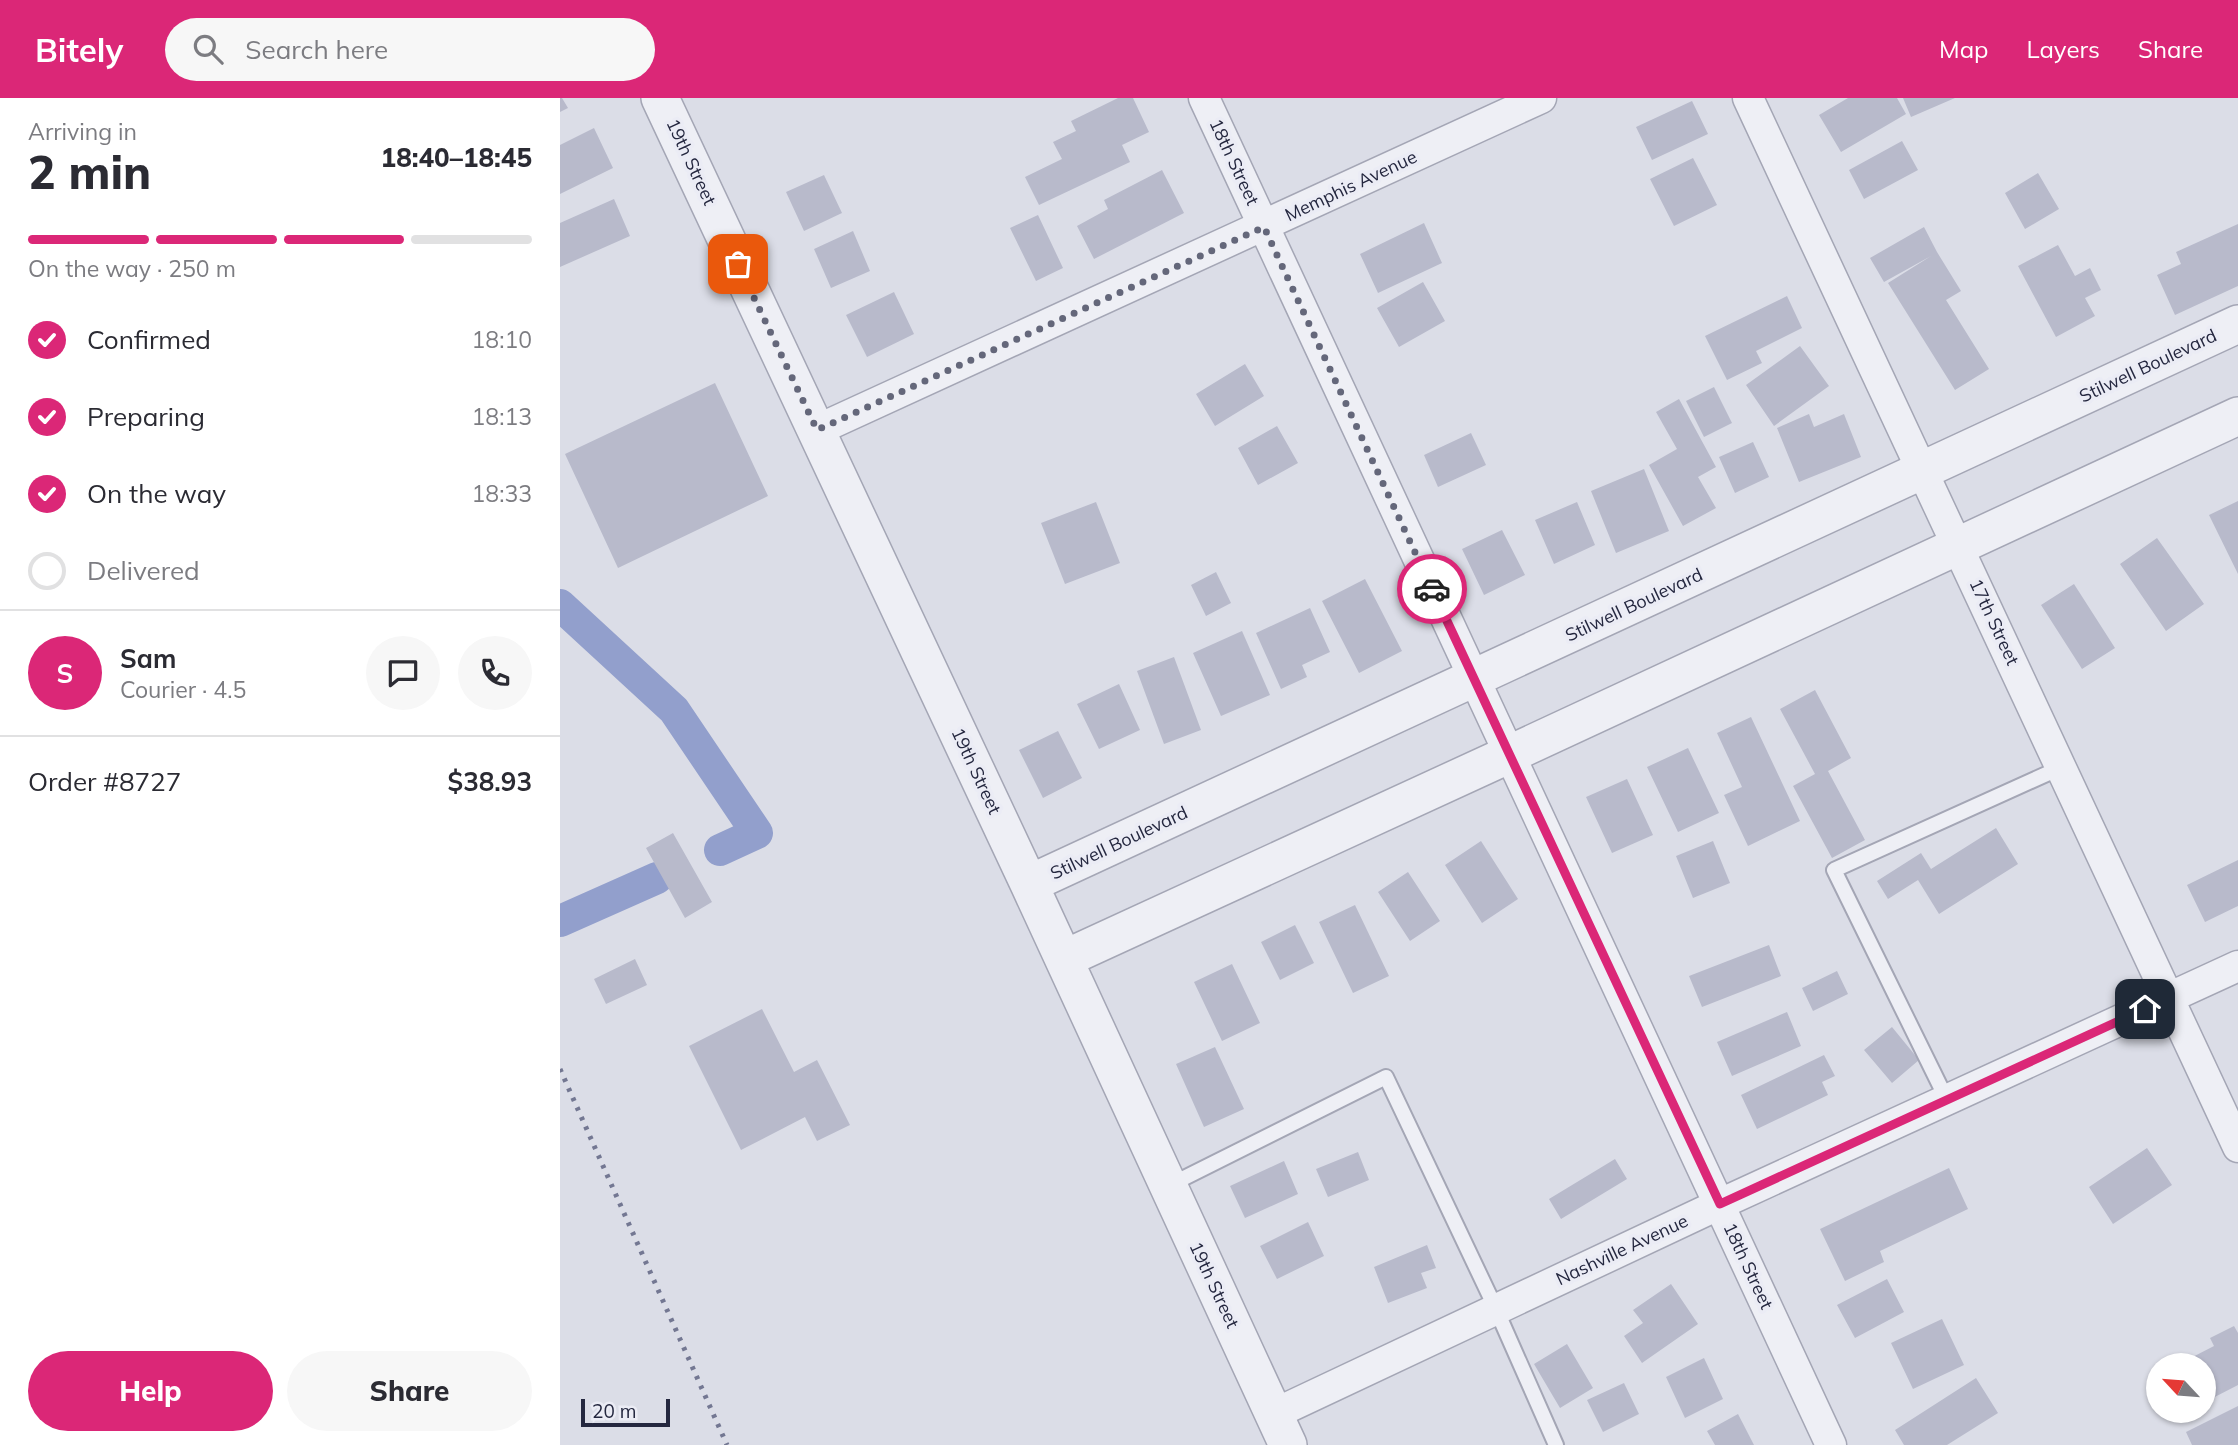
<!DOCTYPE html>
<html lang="en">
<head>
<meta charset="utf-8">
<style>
	:root { --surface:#fff; --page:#f7f7f7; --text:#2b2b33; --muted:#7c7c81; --line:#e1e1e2; --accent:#db2777 }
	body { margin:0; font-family:Mulish,sans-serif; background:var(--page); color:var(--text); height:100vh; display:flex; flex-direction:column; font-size:26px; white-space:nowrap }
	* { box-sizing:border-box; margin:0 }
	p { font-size:23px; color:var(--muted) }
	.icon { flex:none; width:38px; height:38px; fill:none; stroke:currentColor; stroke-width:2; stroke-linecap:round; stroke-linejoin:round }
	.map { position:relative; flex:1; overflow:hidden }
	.panel { display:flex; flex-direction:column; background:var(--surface); width:560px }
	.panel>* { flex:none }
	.needle { width:46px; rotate:296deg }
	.tools { position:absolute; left:1586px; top:1255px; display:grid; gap:14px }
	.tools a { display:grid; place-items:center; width:70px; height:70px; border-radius:50%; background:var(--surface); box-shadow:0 2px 5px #0004; font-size:35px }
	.scale { position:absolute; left:21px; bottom:18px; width:89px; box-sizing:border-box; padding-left:7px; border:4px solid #24273f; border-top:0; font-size:19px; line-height:24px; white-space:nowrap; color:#24273f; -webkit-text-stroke:5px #ebecf5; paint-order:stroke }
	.pin { position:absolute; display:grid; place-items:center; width:60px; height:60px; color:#fff; margin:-30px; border-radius:14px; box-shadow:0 4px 10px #0006 }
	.courier { position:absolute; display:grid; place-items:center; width:70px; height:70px; margin:-35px; border:5px solid #db2777; border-radius:50%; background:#fff; color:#222; box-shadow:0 2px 9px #0007 }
	.headline em { font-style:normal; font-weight:800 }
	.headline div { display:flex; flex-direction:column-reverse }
	.headline { display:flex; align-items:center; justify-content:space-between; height:119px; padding:0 28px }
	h1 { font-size:46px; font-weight:800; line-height:52px }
	.bar { display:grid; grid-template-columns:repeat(4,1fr); gap:10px 7px; align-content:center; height:84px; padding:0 28px }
	.bar i { height:9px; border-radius:5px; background:var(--line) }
	.bar .current { background:var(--accent) }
	.bar p { grid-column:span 4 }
	.line { display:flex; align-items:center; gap:18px; padding:0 28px; border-top:2px solid var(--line) }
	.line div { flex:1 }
	.round { display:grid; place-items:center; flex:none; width:74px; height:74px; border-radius:37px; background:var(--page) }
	ol { padding:0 28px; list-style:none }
	li { display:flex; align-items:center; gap:21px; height:77px }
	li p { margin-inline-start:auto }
	li .icon { padding:7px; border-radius:50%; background:var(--accent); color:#fff; stroke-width:4 }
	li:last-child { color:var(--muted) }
	li i { width:38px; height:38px; border:4px solid var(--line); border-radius:50% }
	.button { display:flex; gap:14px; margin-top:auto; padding:14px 28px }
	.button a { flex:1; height:80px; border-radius:42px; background:var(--accent); color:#fff; font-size:28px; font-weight:800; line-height:80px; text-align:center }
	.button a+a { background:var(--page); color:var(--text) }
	header { display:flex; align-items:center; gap:42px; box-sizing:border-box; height:98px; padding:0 35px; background:var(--accent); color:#fff }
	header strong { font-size:33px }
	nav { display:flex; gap:38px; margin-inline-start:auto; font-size:24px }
	.search { width:490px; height:63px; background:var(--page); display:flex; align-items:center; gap:18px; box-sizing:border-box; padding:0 24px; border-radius:38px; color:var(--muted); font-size:26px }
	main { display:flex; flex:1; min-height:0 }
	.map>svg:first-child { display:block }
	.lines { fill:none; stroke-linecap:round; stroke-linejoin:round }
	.canal { stroke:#929fcc; stroke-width:32 }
	.building { fill:#b8bacb }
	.service-casing { stroke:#a4a6b5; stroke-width:18 }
	.minor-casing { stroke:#a4a6b5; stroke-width:33 }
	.tertiary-casing { stroke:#a4a6b5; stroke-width:40 }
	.service { stroke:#eeeff5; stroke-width:14 }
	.minor { stroke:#eeeff5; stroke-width:30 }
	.tertiary { stroke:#eeeff5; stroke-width:37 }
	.rail { stroke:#737792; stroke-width:5; stroke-dasharray:3.5 7; stroke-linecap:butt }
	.done { stroke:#64677a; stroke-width:7; stroke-dasharray:0 12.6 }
	.route { stroke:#db2777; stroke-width:9 }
	.labels { text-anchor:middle; stroke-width:7; stroke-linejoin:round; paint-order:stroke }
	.street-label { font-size:18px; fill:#24273f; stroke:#ebecf5 }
</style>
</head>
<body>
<header>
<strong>Bitely</strong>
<div class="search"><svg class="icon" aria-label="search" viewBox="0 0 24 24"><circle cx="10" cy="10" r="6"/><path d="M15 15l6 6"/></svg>Search here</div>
<nav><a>Map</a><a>Layers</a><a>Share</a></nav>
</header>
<main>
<section class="panel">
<div class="headline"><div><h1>2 min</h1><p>Arriving in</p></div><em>18:40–18:45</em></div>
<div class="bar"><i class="current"></i><i class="current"></i><i class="current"></i><i></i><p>On the way · 250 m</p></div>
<ol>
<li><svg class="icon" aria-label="check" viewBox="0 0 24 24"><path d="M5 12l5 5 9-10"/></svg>Confirmed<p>18:10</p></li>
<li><svg class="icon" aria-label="check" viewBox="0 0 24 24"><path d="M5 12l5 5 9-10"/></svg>Preparing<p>18:13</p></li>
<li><svg class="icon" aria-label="check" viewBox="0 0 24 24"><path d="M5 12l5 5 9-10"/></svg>On the way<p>18:33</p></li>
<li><i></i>Delivered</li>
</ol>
<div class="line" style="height:126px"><b class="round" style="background:var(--accent);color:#fff">S</b><div><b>Sam</b><p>Courier · 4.5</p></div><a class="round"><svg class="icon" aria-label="chat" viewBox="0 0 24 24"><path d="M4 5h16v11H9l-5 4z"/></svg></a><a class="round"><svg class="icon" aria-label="phone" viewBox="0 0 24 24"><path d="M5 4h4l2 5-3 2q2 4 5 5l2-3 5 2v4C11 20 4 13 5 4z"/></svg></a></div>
<div class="line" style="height:91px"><div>Order #8727</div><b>$38.93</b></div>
<div class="button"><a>Help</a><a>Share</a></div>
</section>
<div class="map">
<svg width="1678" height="1347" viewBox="0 0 1678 1347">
	<rect width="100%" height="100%" fill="#dbdde7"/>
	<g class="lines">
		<path class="canal" d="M 0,507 L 114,612 L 197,735 L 160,752
			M 0,823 L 97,780"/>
	</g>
	<path class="building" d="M 0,0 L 2,0 L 8,10 L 0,14 Z
		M 558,0 L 573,0 L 589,34 L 562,47 L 570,64 L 479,107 L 465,79 L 502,61 L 493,44 L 516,33 L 511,23 Z
		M 1288,0 L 1337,0 L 1346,16 L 1281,54 L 1259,17 Z
		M 1343,0 L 1395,0 L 1351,19 Z
		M 1132,3 L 1148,36 L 1092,62 L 1076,29 Z
		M 34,30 L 53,70 L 0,96 L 0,47 Z
		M 1342,43 L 1358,72 L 1304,101 L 1289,72 Z
		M 1133,60 L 1157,107 L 1114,128 L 1090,81 Z
		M 602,72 L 624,115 L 534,161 L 517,128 L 548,111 L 544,102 Z
		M 1478,75 L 1499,111 L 1465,131 L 1445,95 Z
		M 264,77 L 282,115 L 244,133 L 226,94 Z
		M 54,101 L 70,138 L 0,169 L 0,125 Z
		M 478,117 L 503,170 L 476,183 L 450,130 Z
		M 864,125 L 882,165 L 818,195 L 800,156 Z
		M 1678,126 L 1678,188 L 1615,217 L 1597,177 L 1621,166 L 1616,154 Z
		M 1364,129 L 1377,154 L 1401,193 L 1386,202 L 1429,271 L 1395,292 L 1328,185 L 1371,158 L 1324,184 L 1310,160 Z
		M 293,133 L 310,173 L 271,190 L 254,151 Z
		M 1498,147 L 1515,178 L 1530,170 L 1541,192 L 1525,200 L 1535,218 L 1496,239 L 1458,168 Z
		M 863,184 L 885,223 L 839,249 L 817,210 Z
		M 334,194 L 354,236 L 307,259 L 286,217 Z
		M 1227,198 L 1242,230 L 1196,253 L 1202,265 L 1167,282 L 1145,238 Z
		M 1240,248 L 1269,288 L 1214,328 L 1186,287 Z
		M 685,266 L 704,298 L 655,328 L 636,296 Z
		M 155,285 L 208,398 L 58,470 L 5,356 Z
		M 1154,289 L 1172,325 L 1144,339 L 1126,303 Z
		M 1119,301 L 1156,369 L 1138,379 L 1156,410 L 1123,428 L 1089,367 L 1117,351 L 1096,314 Z
		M 1249,316 L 1254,329 L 1284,316 L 1301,359 L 1239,384 L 1217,330 Z
		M 717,328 L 738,365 L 698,387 L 678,350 Z
		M 911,335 L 926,367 L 878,389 L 864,357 Z
		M 1193,344 L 1209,379 L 1175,395 L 1159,359 Z
		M 1084,371 L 1109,433 L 1056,455 L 1031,393 Z
		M 1678,403 L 1678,476 L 1649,417 Z
		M 536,404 L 560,465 L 505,486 L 481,425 Z
		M 1017,404 L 1035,447 L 994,466 L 975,422 Z
		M 942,432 L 965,477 L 924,497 L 902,451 Z
		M 1597,440 L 1644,506 L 1606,533 L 1560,466 Z
		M 656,474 L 671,505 L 646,518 L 631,487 Z
		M 805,481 L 842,553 L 799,575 L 762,503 Z
		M 1514,486 L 1555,550 L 1522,571 L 1481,507 Z
		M 750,510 L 770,554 L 742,567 L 747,579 L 721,591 L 696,535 Z
		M 682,533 L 710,597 L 661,618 L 633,555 Z
		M 614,559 L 641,632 L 604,646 L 577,573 Z
		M 559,586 L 580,632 L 539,651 L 517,606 Z
		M 1255,592 L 1291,660 L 1268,673 L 1305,742 L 1272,760 L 1233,688 L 1255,676 L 1220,611 Z
		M 1191,619 L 1240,723 L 1188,748 L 1164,697 L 1182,689 L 1157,635 Z
		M 498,633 L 522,680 L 483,700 L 459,652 Z
		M 1128,650 L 1159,715 L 1118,734 L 1087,669 Z
		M 1067,681 L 1093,737 L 1052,755 L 1026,699 Z
		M 1436,730 L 1458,766 L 1379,816 L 1358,782 L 1328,801 L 1317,783 L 1361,755 L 1371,771 Z
		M 113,735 L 152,804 L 125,820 L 86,750 Z
		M 921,743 L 958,801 L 922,825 L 885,767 Z
		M 1153,743 L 1170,785 L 1133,800 L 1116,758 Z
		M 1678,762 L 1678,808 L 1645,824 L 1627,787 Z
		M 848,774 L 880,823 L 850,843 L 818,794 Z
		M 795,807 L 829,878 L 793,895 L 759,824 Z
		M 735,827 L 754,865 L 720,882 L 701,844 Z
		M 1209,847 L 1221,878 L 1142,909 L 1129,878 Z
		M 75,861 L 87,887 L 46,906 L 34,881 Z
		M 672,866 L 700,925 L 662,943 L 634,884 Z
		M 1277,873 L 1288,896 L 1253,913 L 1242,890 Z
		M 202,911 L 234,974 L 257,962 L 290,1027 L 257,1043 L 245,1019 L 181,1052 L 129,948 Z
		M 1227,914 L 1241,948 L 1172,978 L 1157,944 Z
		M 1332,929 L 1359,962 L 1332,985 L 1304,952 Z
		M 655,949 L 684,1011 L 644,1029 L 616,966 Z
		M 1264,957 L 1275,978 L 1262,984 L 1268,997 L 1197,1031 L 1181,997 Z
		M 1587,1050 L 1612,1087 L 1553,1126 L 1529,1089 Z
		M 798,1054 L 809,1082 L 768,1099 L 756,1071 Z
		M 1055,1061 L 1067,1081 L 1001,1121 L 989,1101 Z
		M 724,1063 L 738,1096 L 685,1120 L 670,1088 Z
		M 1389,1070 L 1408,1111 L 1320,1153 L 1324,1164 L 1285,1183 L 1260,1131 Z
		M 748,1124 L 764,1158 L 717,1181 L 700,1148 Z
		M 867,1147 L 876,1170 L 861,1175 L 867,1190 L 828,1205 L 814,1169 Z
		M 1327,1181 L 1344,1214 L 1295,1240 L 1277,1207 Z
		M 1111,1186 L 1138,1226 L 1082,1265 L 1064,1238 L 1083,1225 L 1073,1212 Z
		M 1382,1221 L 1404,1267 L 1353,1291 L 1331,1245 Z
		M 1674,1228 L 1678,1235 L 1678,1287 L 1643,1305 L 1643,1267 L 1617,1267 L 1654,1248 L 1650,1240 Z
		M 1007,1246 L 1033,1290 L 1000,1310 L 974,1266 Z
		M 1144,1260 L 1163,1301 L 1125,1320 L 1106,1279 Z
		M 1416,1280 L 1438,1315 L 1387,1347 L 1344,1347 L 1335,1332 Z
		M 1064,1285 L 1079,1316 L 1043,1334 L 1027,1302 Z
		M 1678,1308 L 1678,1347 L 1632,1347 L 1626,1334 Z
		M 1178,1316 L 1194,1347 L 1155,1347 L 1147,1333 Z"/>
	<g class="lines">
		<g class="service-casing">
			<path id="service" d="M 1387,1002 L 1274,772 L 1502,669
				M 608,1088 L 826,979 L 936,1211 L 996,1347"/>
		</g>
		<g class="minor-casing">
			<path id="minor" d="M 644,0 L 1271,1347
				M 1188,0 L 1678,1049
				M 257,332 L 981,0
				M 714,1316 L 1160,1106 L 1678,868"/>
		</g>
		<g class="tertiary-casing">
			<path id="tertiary" d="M 100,0 L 469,786 L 728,1347
				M 469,786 L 1678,226
				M 504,861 L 950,656 L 1678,318"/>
		</g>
		<use href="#service" class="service"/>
		<use href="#minor" class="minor"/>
		<use href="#tertiary" class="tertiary"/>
		<path class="rail" d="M 0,971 L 167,1347"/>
	</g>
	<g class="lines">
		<path class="done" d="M 178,166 L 257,332 L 704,129 L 872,491"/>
		<path class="route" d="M 872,491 L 1160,1106 L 1585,911"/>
	</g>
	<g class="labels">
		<g class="street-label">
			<text transform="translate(131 64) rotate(65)" y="6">19th Street</text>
			<text transform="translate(674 64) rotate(65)" y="6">18th Street</text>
			<text transform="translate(791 88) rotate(-25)" y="6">Memphis Avenue</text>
			<text transform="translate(1588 268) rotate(-25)" y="6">Stilwell Boulevard</text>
			<text transform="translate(1074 507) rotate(-25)" y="6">Stilwell Boulevard</text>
			<text transform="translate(1434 524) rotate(65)" y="6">17th Street</text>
			<text transform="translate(416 673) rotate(65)" y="6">19th Street</text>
			<text transform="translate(559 745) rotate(-25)" y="6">Stilwell Boulevard</text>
			<text transform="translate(1062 1152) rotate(-25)" y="6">Nashville Avenue</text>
			<text transform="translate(1188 1168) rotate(65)" y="6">18th Street</text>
			<text transform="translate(654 1187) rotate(65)" y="6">19th Street</text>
		</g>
	</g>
</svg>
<div class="tools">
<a><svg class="needle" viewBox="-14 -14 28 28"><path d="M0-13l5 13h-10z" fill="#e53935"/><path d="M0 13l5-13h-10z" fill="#7c7c81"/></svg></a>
</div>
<div class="scale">20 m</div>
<div class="pin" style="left:178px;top:166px;background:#ea580c"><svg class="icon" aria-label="bag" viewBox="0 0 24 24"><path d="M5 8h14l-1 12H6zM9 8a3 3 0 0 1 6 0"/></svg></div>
<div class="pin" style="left:1585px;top:911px;background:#1f2937"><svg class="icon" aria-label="home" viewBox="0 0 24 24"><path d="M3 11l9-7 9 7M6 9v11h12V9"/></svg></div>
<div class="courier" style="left:872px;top:491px"><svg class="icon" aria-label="car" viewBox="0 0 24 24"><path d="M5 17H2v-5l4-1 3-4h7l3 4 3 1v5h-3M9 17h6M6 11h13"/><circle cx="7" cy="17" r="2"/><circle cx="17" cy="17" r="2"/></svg></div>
</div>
</main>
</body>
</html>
